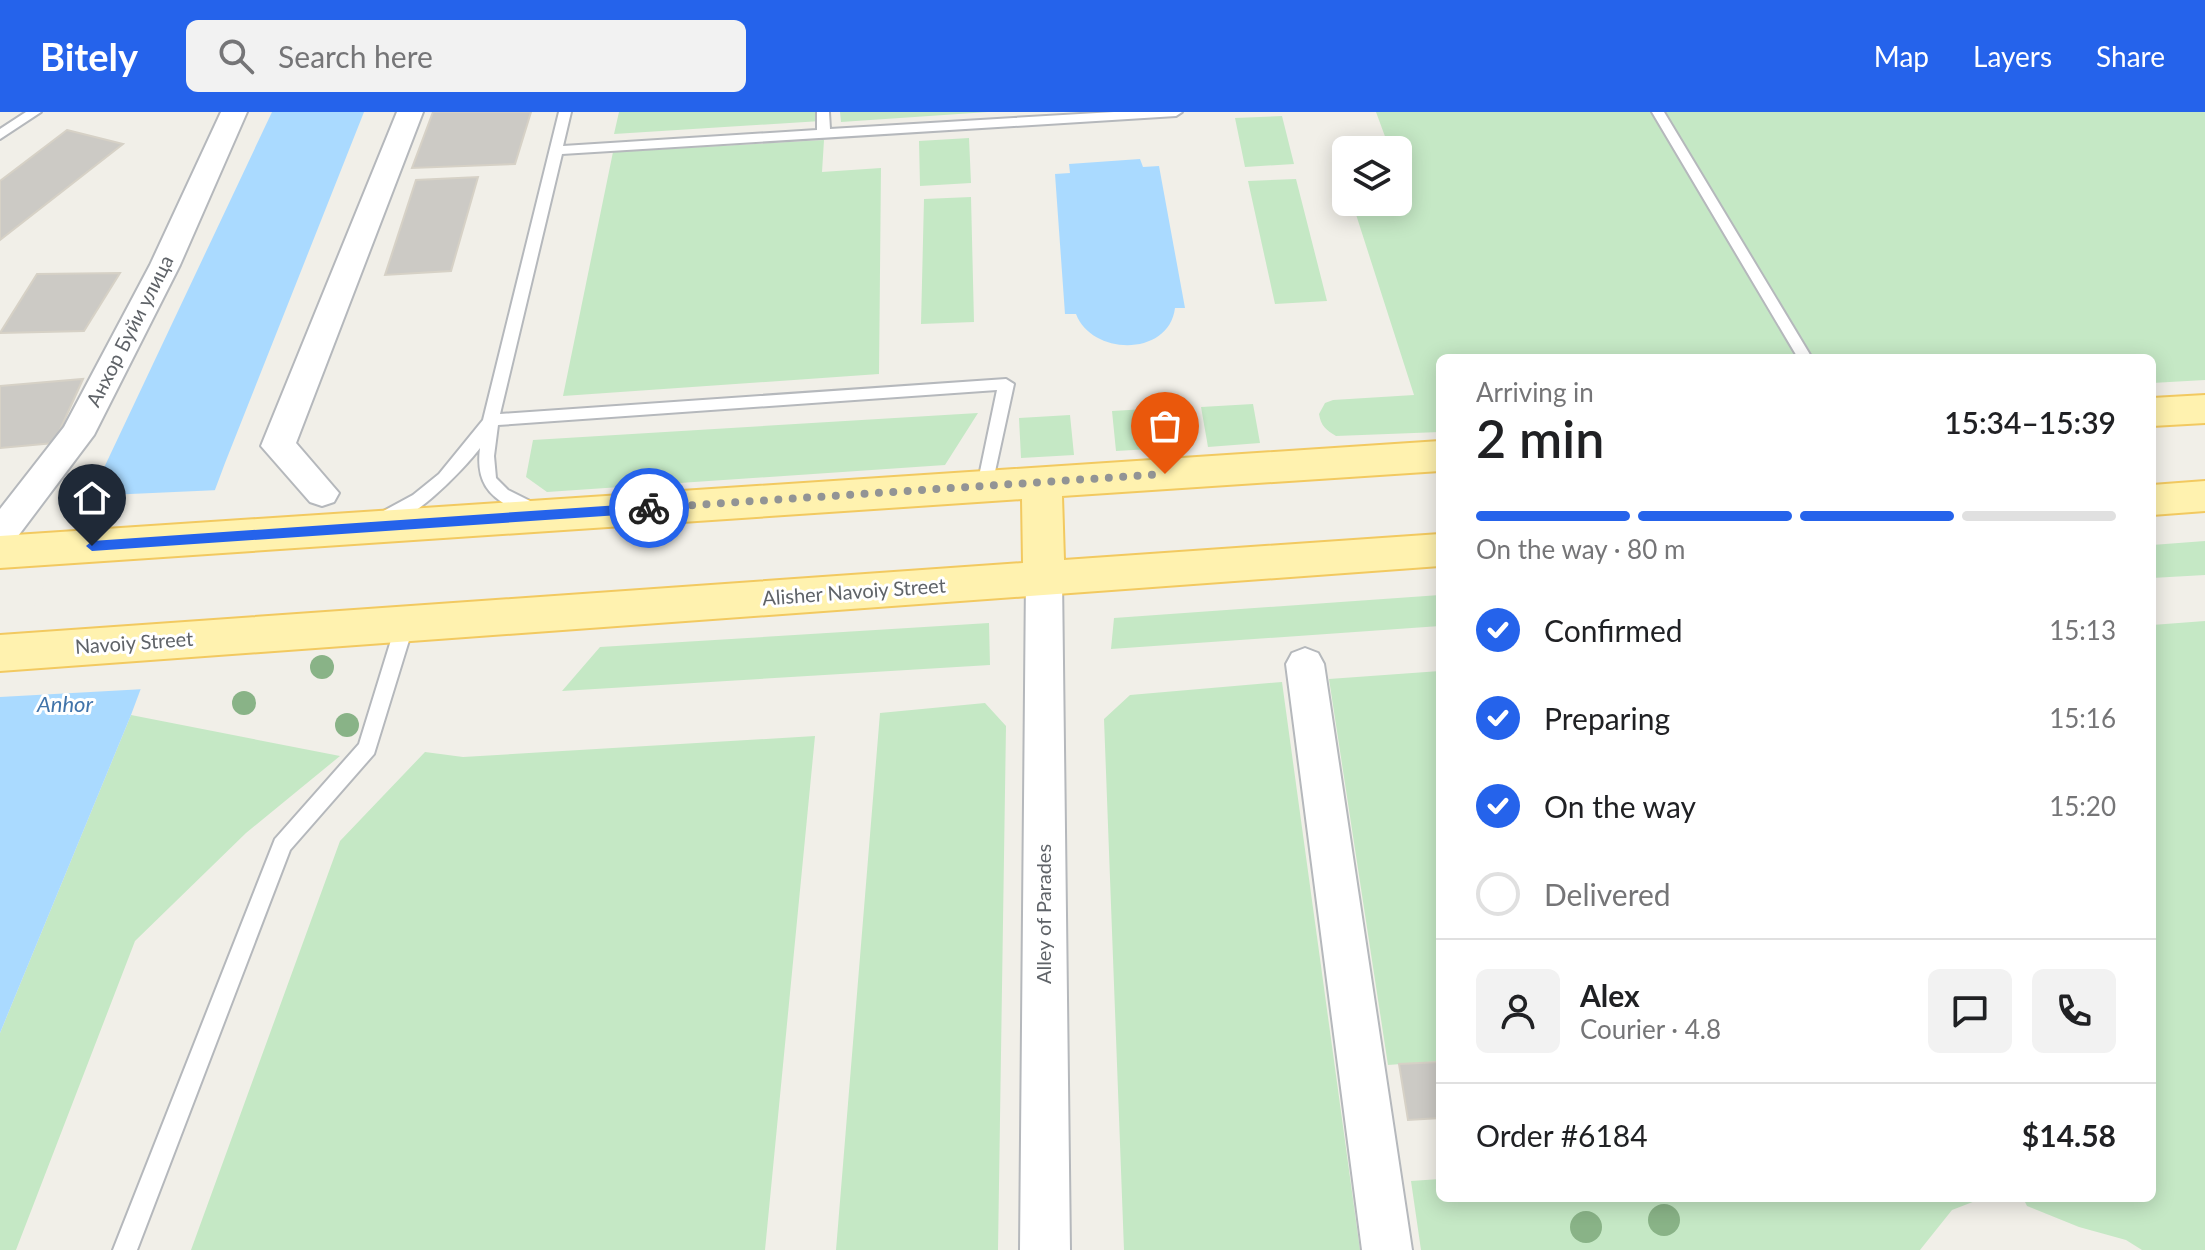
<!DOCTYPE html>
<html lang="en">
<head>
<meta charset="utf-8">
<style>
	:root { --surface:#fff; --page:#f2f2f2; --text:#202124; --muted:#757577; --line:#e0e0e0; --accent:#2563eb }
	body { margin:0; font-family:Lato,sans-serif; background:var(--page); color:var(--text); height:100vh; display:flex; flex-direction:column; font-size:30px; white-space:nowrap }
	* { box-sizing:border-box; margin:0 }
	p { font-size:26px; color:var(--muted) }
	.icon { flex:none; width:44px; height:44px; fill:none; stroke:currentColor; stroke-width:2; stroke-linecap:round; stroke-linejoin:round }
	.map { position:relative; flex:1; overflow:hidden }
	.side { position:absolute; left:1436px; top:242px; width:720px; height:848px; display:flex; flex-direction:column; background:var(--surface); border-radius:12px; box-shadow:0 4px 20px #0003 }
	.side>* { flex:none }
	.fabs { position:absolute; left:1332px; top:24px; display:grid; gap:16px }
	.fabs a { display:grid; place-items:center; width:80px; height:80px; border-radius:12px; background:var(--surface); box-shadow:0 4px 20px #0003; font-size:40px }
	.pin { position:absolute; display:grid; place-items:center; width:68px; height:68px; color:#fff; margin:-82px -34px; border-radius:50% 50% 50% 0; rotate:-45deg; box-shadow:0 0 8px #0007 }
	.pin .icon { rotate:45deg }
	.courier { position:absolute; display:grid; place-items:center; width:80px; height:80px; margin:-40px; border:6px solid #2563eb; border-radius:50%; background:#fff; color:#222; box-shadow:0 2px 10px #0007 }
	.summary em { font-style:normal; font-weight:600 }
	.summary div { display:flex; flex-direction:column-reverse }
	.summary { display:flex; align-items:center; justify-content:space-between; height:136px; padding:0 40px }
	h1 { font-size:52px; font-weight:600; line-height:60px }
	.bar { display:grid; grid-template-columns:repeat(4,1fr); gap:12px 8px; align-content:center; height:96px; padding:0 40px }
	.bar i { height:10px; border-radius:6px; background:var(--line) }
	.bar .active { background:var(--accent) }
	.bar p { grid-column:span 4 }
	.line { display:flex; align-items:center; gap:20px; padding:0 40px; border-top:2px solid var(--line) }
	.line div { flex:1 }
	.round { display:grid; place-items:center; flex:none; width:84px; height:84px; border-radius:12px; background:var(--page) }
	ol { padding:0 40px; list-style:none }
	li { display:flex; align-items:center; gap:24px; height:88px }
	li p { margin-inline-start:auto }
	li .icon { padding:8px; border-radius:50%; background:var(--accent); color:#fff; stroke-width:4 }
	li:last-child { color:var(--muted) }
	li i { width:44px; height:44px; border:4px solid var(--line); border-radius:50% }
	header { display:flex; align-items:center; gap:48px; box-sizing:border-box; height:112px; padding:0 40px; background:var(--accent); color:#fff }
	header strong { font-size:38px }
	nav { display:flex; gap:44px; margin-inline-start:auto; font-size:28px }
	.search { width:560px; height:72px; background:var(--page); display:flex; align-items:center; gap:20px; box-sizing:border-box; padding:0 28px; border-radius:12px; color:var(--muted); font-size:30px }
	.map>svg:first-child { display:block }
	.green { fill:#c5e8c5 }
	.water { fill:#aadaff }
	.pier { fill:#f1efe8 }
	.building { fill:#cccac5; stroke:#d6d1c6; stroke-width:2 }
	.lines { fill:none; stroke-linecap:round; stroke-linejoin:round }
	.lane-casing { stroke:#b5b8bc; stroke-width:4 }
	.street-casing { stroke:#b5b8bc; stroke-width:4 }
	.primary-casing { stroke:#f2c960; stroke-width:4 }
	.lane { fill:#fff; fill-rule:evenodd }
	.street { fill:#fff; fill-rule:evenodd }
	.primary { fill:#fff2af; fill-rule:evenodd }
	.tree { fill:#89b387 }
	.route { fill:#2563eb }
	.done { stroke:#929495; stroke-width:8; stroke-dasharray:0 14.4 }
	.labels { text-anchor:middle; stroke-width:6; stroke-linejoin:round; paint-order:stroke }
	.street-label { font-size:20px; fill:#5f6368; stroke:#fff }
	.water-label { font-size:22px; font-style:italic; fill:#4174aa; stroke:#fff }
</style>
</head>
<body>
<header>
<strong>Bitely</strong>
<div class="search"><svg class="icon" aria-label="search" viewBox="0 0 24 24"><circle cx="10" cy="10" r="6"/><path d="M15 15l6 6"/></svg>Search here</div>
<nav><a>Map</a><a>Layers</a><a>Share</a></nav>
</header>
<div class="map">
<svg width="2205" height="1138" viewBox="0 0 2205 1138">
	<rect width="100%" height="100%" fill="#f1efe8"/>
	<path class="green" d="M 619,0 L 820,0 L 821,9 L 614,22 Z
		M 840,0 L 988,0 L 841,10 Z
		M 1376,0 L 2205,0 L 2205,268 L 2152,271 L 2152,246 L 1440,246 L 1440,320 L 1336,324 C 1326,318 1321,314 1319,302 L 1325,291 L 1333,288 L 1414,283 L 1352,90 L 1398,90 L 1398,38 L 1390,38 Z
		M 1282,4 L 1294,52 L 1245,55 L 1235,6 Z
		M 969,26 L 971,71 L 920,74 L 919,29 Z
		M 824,28 L 822,60 L 881,56 L 879,262 L 563,284 L 613,40 Z
		M 1296,67 L 1327,189 L 1275,192 L 1248,69 Z
		M 971,85 L 974,210 L 921,212 L 924,87 Z
		M 1253,292 L 1260,331 L 1208,335 L 1201,295 Z
		M 1163,296 L 1168,336 L 1116,339 L 1112,299 Z
		M 978,301 L 945,353 L 547,380 L 526,365 L 533,328 Z
		M 1070,303 L 1074,343 L 1021,346 L 1019,306 Z
		M 2205,429 L 2205,463 L 2152,466 L 2152,433 Z
		M 1440,483 L 1440,514 L 1111,537 L 1114,506 Z
		M 2205,509 L 2205,1138 L 2142,1138 L 2126,1128 L 2079,1115 L 2027,1094 L 2023,1086 L 2152,1086 L 2152,513 Z
		M 989,511 L 990,553 L 562,579 L 600,535 Z
		M 1440,559 L 1440,949 L 1388,953 L 1329,567 Z
		M 1282,570 L 1360,1138 L 1124,1138 L 1104,607 L 1130,583 Z
		M 985,591 L 1006,614 L 998,1138 L 836,1138 L 880,601 Z
		M 131,603 L 340,644 L 246,721 L 135,829 L 16,1138 L 0,1138 L 0,921 Z
		M 815,624 L 765,1138 L 191,1138 L 340,729 L 425,640 L 463,645 Z
		M 1440,1067 L 1440,1086 L 1983,1086 L 1952,1098 L 1920,1138 L 1421,1138 L 1411,1069 Z"/>
	<path class="water" d="M 272,0 L 364,0 L 225,351 L 131,603 L 0,921 L 0,576 Z
		M 1140,47 L 1143,55 L 1159,54 L 1185,196 L 1175,196 C 1169,245 1092,244 1076,202 L 1065,202 L 1055,62 L 1070,61 L 1069,52 Z"/>
	<path class="pier" d="M 219,378 L 145,577 L 0,585 L 0,567 L 86,384 Z"/>
	<path class="building" d="M 433,0 L 531,0 L 515,52 L 412,56 Z
		M 67,18 L 123,32 L 0,128 L 0,69 Z
		M 478,65 L 451,159 L 385,163 L 416,68 Z
		M 120,161 L 84,219 L 0,221 L 37,162 Z
		M 83,267 L 54,331 L 0,336 L 0,274 Z
		M 1440,950 L 1440,1006 L 1408,1008 L 1399,952 Z"/>
	<g class="lines">
		<g class="lane-casing">
			<path id="lane" d="M 26,0 L 41,0 L 0,27 L 0,17 Z
				M 559,0 L 571,0 L 563,34 L 817,18 L 817,0 L 829,0 L 830,17 L 1114,0 L 1182,0 L 1176,4 L 562,42 L 500,302 L 1006,267 L 1014,272 L 991,378 L 979,378 L 977,374 L 997,278 L 498,313 L 494,344 L 496,366 L 508,378 L 542,395 L 544,399 L 542,403 C 532,406 526,401 517,398 C 487,385 476,368 480,336 C 464,357 406,419 378,412 L 376,407 L 378,402 L 413,383 L 439,362 L 483,308 Z
				M 1652,0 L 1664,0 L 1812,246 L 1798,246 Z
				M 405,505 L 411,507 L 414,512 L 374,642 L 290,738 L 137,1138 L 113,1138 L 275,727 L 359,632 L 396,512 L 399,507 Z"/>
		</g>
		<g class="street-casing">
			<path id="street" d="M 221,0 L 247,0 L 180,153 L 94,323 L 12,432 L 0,436 L 0,397 L 64,315 L 150,153 Z
				M 397,0 L 423,0 L 296,331 L 339,381 L 334,390 L 322,394 L 310,390 L 261,334 Z
				M 1044,452 L 1057,456 L 1062,466 L 1070,1138 L 1020,1138 L 1026,466 L 1031,456 Z
				M 1305,536 L 1318,541 L 1324,552 L 1412,1138 L 1362,1138 L 1286,552 L 1292,541 Z"/>
		</g>
		<g class="primary-casing">
			<path id="primary" d="M 2205,283 L 2205,311 L 2152,314 L 2152,286 Z
				M 1440,329 L 1440,359 L 1062,384 L 1064,448 L 1440,422 L 1440,454 L 0,559 L 0,523 L 1023,451 L 1022,387 L 0,456 L 0,424 Z
				M 2205,369 L 2205,399 L 2152,403 L 2152,373 Z"/>
		</g>
		<use href="#lane" class="lane"/>
		<use href="#street" class="street"/>
		<use href="#primary" class="primary"/>
	</g>
	<g class="tree">
		<circle cx="322" cy="555" r="12"/>
		<circle cx="244" cy="591" r="12"/>
		<circle cx="347" cy="613" r="12"/>
		<circle cx="1664" cy="1108" r="16"/>
		<circle cx="1586" cy="1115" r="16"/>
	</g>
	<path class="route" d="M 649,391 L 655,396 L 649,401 L 92,439 L 86,434 L 92,429 Z"/>
	<g class="lines">
		<path class="done" d="M 649,396 L 1165,362"/>
	</g>
	<g class="labels">
		<g class="street-label">
			<text transform="translate(130 219) rotate(-63)" y="7">Анхор Буйи улица</text>
			<text transform="translate(854 480) rotate(-4)" y="7">Alisher Navoiy Street</text>
			<text transform="translate(134 531) rotate(-4)" y="7">Navoiy Street</text>
			<text transform="translate(1044 802) rotate(-90)" y="7">Alley of Parades</text>
		</g>
		<g class="water-label">
			<text x="65" y="600">Anhor</text>
		</g>
	</g>
</svg>
<div class="fabs">
<a><svg class="icon" aria-label="layers" viewBox="0 0 24 24"><path d="M12 4l9 5-9 5-9-5zM3 14l9 5 9-5"/></svg></a>
</div>
<div class="pin" style="left:1165px;top:362px;background:#ea580c"><svg class="icon" aria-label="bag" viewBox="0 0 24 24"><path d="M5 8h14l-1 12H6zM9 8a3 3 0 0 1 6 0"/></svg></div>
<div class="pin" style="left:92px;top:434px;background:#1f2937"><svg class="icon" aria-label="home" viewBox="0 0 24 24"><path d="M3 11l9-7 9 7M6 9v11h12V9"/></svg></div>
<div class="courier" style="left:649px;top:396px"><svg class="icon" aria-label="bike" viewBox="0 0 24 24"><circle cx="6" cy="16" r="4"/><circle cx="18" cy="16" r="4"/><path d="M6 16l4-8h5l3 8M10 8l3 8H6M13 5h3"/></svg></div>
<section class="side">
<div class="summary"><div><h1>2 min</h1><p>Arriving in</p></div><em>15:34–15:39</em></div>
<div class="bar"><i class="active"></i><i class="active"></i><i class="active"></i><i></i><p>On the way · 80 m</p></div>
<ol>
<li><svg class="icon" aria-label="check" viewBox="0 0 24 24"><path d="M5 12l5 5 9-10"/></svg>Confirmed<p>15:13</p></li>
<li><svg class="icon" aria-label="check" viewBox="0 0 24 24"><path d="M5 12l5 5 9-10"/></svg>Preparing<p>15:16</p></li>
<li><svg class="icon" aria-label="check" viewBox="0 0 24 24"><path d="M5 12l5 5 9-10"/></svg>On the way<p>15:20</p></li>
<li><i></i>Delivered</li>
</ol>
<div class="line" style="height:144px"><a class="round"><svg class="icon" aria-label="person" viewBox="0 0 24 24"><circle cx="12" cy="8" r="4"/><path d="M4 21q1-7 8-7t8 7"/></svg></a><div><b>Alex</b><p>Courier · 4.8</p></div><a class="round"><svg class="icon" aria-label="chat" viewBox="0 0 24 24"><path d="M4 5h16v11H9l-5 4z"/></svg></a><a class="round"><svg class="icon" aria-label="phone" viewBox="0 0 24 24"><path d="M5 4h4l2 5-3 2q2 4 5 5l2-3 5 2v4C11 20 4 13 5 4z"/></svg></a></div>
<div class="line" style="height:104px"><div>Order #6184</div><b>$14.58</b></div>
</section>
</div>
</body>
</html>
